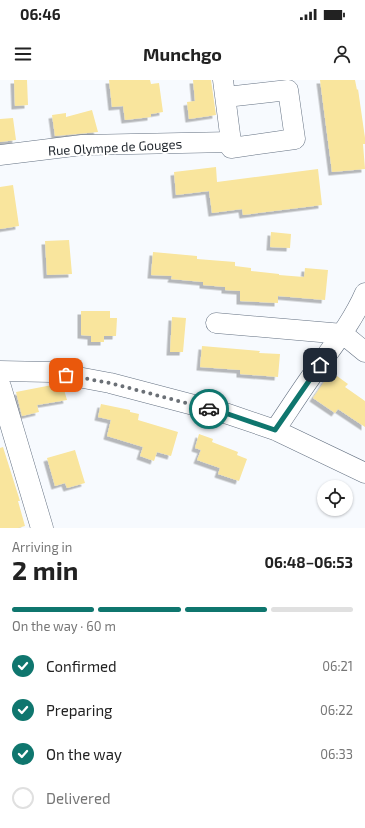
<!DOCTYPE html>
<html lang="en">
<head>
<meta charset="utf-8">
<style>
	:root { --surface:#fff; --page:#f2f2f2; --text:#222; --muted:#767676; --line:#e0e0e0; --accent:#0f766e }
	body { margin:0; font-family:"Exo 2",sans-serif; background:var(--page); color:var(--text); height:100vh; display:flex; flex-direction:column; font-size:15px; white-space:nowrap }
	* { box-sizing:border-box; margin:0 }
	p { font-size:13px; color:var(--muted) }
	.icon { flex:none; width:22px; height:22px; fill:none; stroke:currentColor; stroke-width:2; stroke-linecap:round; stroke-linejoin:round }
	.map { position:relative; height:448px; overflow:hidden }
	.details { display:flex; flex-direction:column; background:var(--surface); flex:1 }
	.details>* { flex:none }
	.buttons { position:absolute; left:317px; top:400px; display:grid; gap:8px }
	.buttons a { display:grid; place-items:center; width:36px; height:36px; border-radius:50%; background:var(--surface); box-shadow:0 1px 3px #0004; font-size:20px }
	.pin { position:absolute; display:grid; place-items:center; width:34px; height:34px; color:#fff; margin:-17px; border-radius:8px; box-shadow:0 2px 6px #0006 }
	.courier { position:absolute; display:grid; place-items:center; width:40px; height:40px; margin:-20px; border:3px solid #0f766e; border-radius:50%; background:#fff; color:#222; box-shadow:0 1px 5px #0007 }
	.summary em { font-style:normal; font-weight:700 }
	.summary div { display:flex; flex-direction:column-reverse }
	.summary { display:flex; align-items:center; justify-content:space-between; height:68px; padding:0 12px }
	h1 { font-size:26px; font-weight:700; line-height:30px }
	.bar { display:grid; grid-template-columns:repeat(4,1fr); gap:6px 4px; align-content:center; height:48px; padding:0 12px }
	.bar i { height:5px; border-radius:3px; background:var(--line) }
	.bar .active { background:var(--accent) }
	.bar p { grid-column:span 4 }
	ol { padding:0 12px; list-style:none }
	li { display:flex; align-items:center; gap:12px; height:44px }
	li p { margin-inline-start:auto }
	li .icon { padding:4px; border-radius:50%; background:var(--accent); color:#fff; stroke-width:4 }
	li:last-child { color:var(--muted) }
	li i { width:22px; height:22px; border:2px solid var(--line); border-radius:50% }
	.status { display:flex; justify-content:space-between; align-items:center; height:28px; padding:0 20px; background:var(--surface); direction:ltr }
	.status svg { height:11px; fill:currentColor }
	header { display:flex; justify-content:space-between; align-items:center; height:52px; padding:0 12px; background:var(--surface); font-size:18px; font-weight:700 }
	.map>svg:first-child { display:block }
	.building { fill:#f9e59d; filter:url(#shadow) }
	.lines { fill:none; stroke-linecap:round; stroke-linejoin:round }
	.street-casing { stroke:#647182; stroke-width:21 }
	.secondary-casing { stroke:#647182; stroke-width:23 }
	.street { stroke:#fff; stroke-width:20 }
	.secondary { stroke:#fff; stroke-width:22 }
	.done { stroke:#6b7076; stroke-width:4; stroke-dasharray:0 7.2 }
	.route { stroke:#0f766e; stroke-width:5 }
	.labels { text-anchor:middle; stroke-width:4; stroke-linejoin:round; paint-order:stroke }
	.street-label { font-size:13px; fill:#1f252c; stroke:#fff }
</style>
</head>
<body>
<div class="status"><b>06:46</b><svg viewBox="0 0 49 12"><path d="M0 12V9h3v3zM5 12V6h3v6zM10 12V3h3v9zM15 12V0h3v12zM26 1h20v11H26zM47 4h2v5h-2z"/></svg></div>
<header><svg class="icon" aria-label="menu" viewBox="0 0 24 24"><path d="M4 6h16M4 12h16M4 18h16"/></svg>Munchgo<svg class="icon" aria-label="person" viewBox="0 0 24 24"><circle cx="12" cy="8" r="4"/><path d="M4 21q1-7 8-7t8 7"/></svg></header>
<div class="map">
<svg width="365" height="448" viewBox="0 0 365 448">
	<defs>
		<filter id="shadow"><feDropShadow dx="-3.5" dy="3.5" stdDeviation="0" flood-color="#0004"/></filter>
	</defs>
	<rect width="100%" height="100%" fill="#f7fafe"/>
	<path class="building" d="M 14,0 L 27,0 L 28,25 L 15,26 Z
		M 109,0 L 150,0 L 151,4 L 159,3 L 163,32 L 151,34 L 151,37 L 125,40 L 123,26 L 112,27 Z
		M 193,0 L 211,0 L 216,35 L 189,39 L 187,22 L 195,21 Z
		M 320,0 L 355,0 L 357,10 L 358,9 L 365,58 L 365,64 L 363,64 L 365,89 L 332,92 Z
		M 92,30 L 98,52 L 55,56 L 52,35 L 66,33 L 66,37 Z
		M 13,38 L 16,60 L 0,62 L 0,39 Z
		M 216,87 L 217,102 L 318,89 L 322,125 L 243,135 L 242,129 L 212,133 L 209,111 L 176,115 L 174,92 Z
		M 13,105 L 19,146 L 0,149 L 0,107 Z
		M 271,152 L 291,154 L 290,168 L 270,167 Z
		M 69,160 L 72,194 L 47,195 L 45,161 Z
		M 153,172 L 197,176 L 197,179 L 235,182 L 235,186 L 251,188 L 251,191 L 279,194 L 279,195 L 304,197 L 305,188 L 328,190 L 325,220 L 278,216 L 278,223 L 240,221 L 240,211 L 225,210 L 225,207 L 203,205 L 203,202 L 171,199 L 172,196 L 151,195 Z
		M 81,231 L 110,231 L 110,238 L 117,238 L 116,256 L 104,256 L 104,262 L 91,262 L 91,256 L 81,255 Z
		M 172,237 L 186,238 L 183,272 L 170,272 Z
		M 202,266 L 260,271 L 259,273 L 280,274 L 278,297 L 240,294 L 240,290 L 200,287 Z
		M 328,296 L 334,300 L 337,296 L 348,304 L 345,307 L 365,321 L 365,347 L 338,329 L 335,333 L 313,318 Z
		M 52,305 L 63,306 L 67,320 L 37,325 L 39,332 L 22,336 L 16,312 Z
		M 101,324 L 130,330 L 130,332 L 139,334 L 138,340 L 178,352 L 171,376 L 157,372 L 154,381 L 140,376 L 143,367 L 107,356 L 111,340 L 98,337 Z
		M 199,354 L 213,359 L 212,362 L 238,372 L 237,375 L 247,379 L 239,401 L 218,394 L 220,388 L 197,380 L 201,370 L 195,368 Z
		M 3,367 L 20,421 L 18,421 L 25,446 L 18,448 L 0,448 L 0,368 Z
		M 75,370 L 85,403 L 67,408 L 65,403 L 55,406 L 47,378 Z"/>
	<g class="lines">
		<g class="street-casing">
			<path id="street" d="M 226,17 L 288,10 L 295,59 L 231,68 L 231,62
				M 0,75 L 82,65 L 231,62 L 223,0
				M 216,243 L 343,254
				M 343,254 L 365,272
				M 0,291 L 51,292 L 110,303 L 228,334 L 275,350 L 365,393
				M 275,350 C 288,331 300,312 313,294 C 332,267 352,243 365,213"/>
		</g>
		<g class="secondary-casing">
			<path id="secondary" d="M 0,307 L 42,448"/>
		</g>
		<use href="#street" class="street"/>
		<use href="#secondary" class="secondary"/>
	</g>
	<g class="lines">
		<path class="done" d="M 66,295 L 110,303 L 209,329"/>
		<path class="route" d="M 209,329 L 228,334 L 275,350 L 320,285"/>
	</g>
	<g class="labels">
		<g class="street-label">
			<text transform="translate(115 67) rotate(-3)" y="5">Rue Olympe de Gouges</text>
		</g>
	</g>
</svg>
<div class="buttons">
<a><svg class="icon" aria-label="locate" viewBox="0 0 24 24"><circle cx="12" cy="12" r="6"/><path d="M12 2v4M12 18v4M2 12h4M18 12h4"/></svg></a>
</div>
<div class="pin" style="left:66px;top:295px;background:#ea580c"><svg class="icon" aria-label="bag" viewBox="0 0 24 24"><path d="M5 8h14l-1 12H6zM9 8a3 3 0 0 1 6 0"/></svg></div>
<div class="pin" style="left:320px;top:285px;background:#1f2937"><svg class="icon" aria-label="home" viewBox="0 0 24 24"><path d="M3 11l9-7 9 7M6 9v11h12V9"/></svg></div>
<div class="courier" style="left:209px;top:329px"><svg class="icon" aria-label="car" viewBox="0 0 24 24"><path d="M5 17H2v-5l4-1 3-4h7l3 4 3 1v5h-3M9 17h6M6 11h13"/><circle cx="7" cy="17" r="2"/><circle cx="17" cy="17" r="2"/></svg></div>
</div>
<section class="details">
<div class="summary"><div><h1>2 min</h1><p>Arriving in</p></div><em>06:48–06:53</em></div>
<div class="bar"><i class="active"></i><i class="active"></i><i class="active"></i><i></i><p>On the way · 60 m</p></div>
<ol>
<li><svg class="icon" aria-label="check" viewBox="0 0 24 24"><path d="M5 12l5 5 9-10"/></svg>Confirmed<p>06:21</p></li>
<li><svg class="icon" aria-label="check" viewBox="0 0 24 24"><path d="M5 12l5 5 9-10"/></svg>Preparing<p>06:22</p></li>
<li><svg class="icon" aria-label="check" viewBox="0 0 24 24"><path d="M5 12l5 5 9-10"/></svg>On the way<p>06:33</p></li>
<li><i></i>Delivered</li>
</ol>
</section>
</body>
</html>
